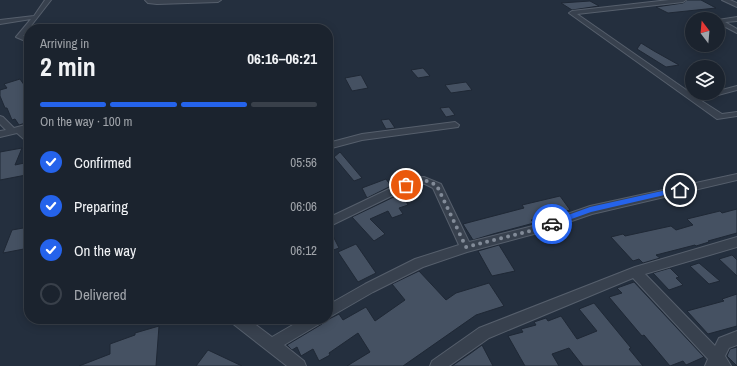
<!DOCTYPE html>
<html lang="en">
<head>
<meta charset="utf-8">
<style>
	:root { --surface:#1b232e; --page:#242b36; --text:#f1f3f6; --muted:#a0a4aa; --line:#39404a; --accent:#2563eb }
	body { margin:0; font-family:"Archivo Narrow",sans-serif; background:var(--page); color:var(--text); height:100vh; display:flex; flex-direction:column; font-size:15px; white-space:nowrap }
	* { box-sizing:border-box; margin:0 }
	p { font-size:13px; color:var(--muted) }
	.icon { flex:none; width:22px; height:22px; fill:none; stroke:currentColor; stroke-width:2; stroke-linecap:round; stroke-linejoin:round }
	.map { position:relative; flex:1; overflow:hidden }
	.drawer { position:absolute; left:24px; top:24px; width:309px; height:300px; display:flex; flex-direction:column; background:var(--surface); border-radius:16px; box-shadow:0 2px 10px #0003,0 0 0 1px var(--line) }
	.drawer>* { flex:none }
	.needle { width:26px; rotate:344deg }
	.controls { position:absolute; left:685px; top:12px; display:grid; gap:8px }
	.controls a { display:grid; place-items:center; width:40px; height:40px; border-radius:50%; background:var(--surface); box-shadow:0 2px 10px #0003,0 0 0 1px var(--line); font-size:20px }
	.pin { position:absolute; display:grid; place-items:center; width:34px; height:34px; color:#fff; margin:-17px; border:2px solid #fff; border-radius:50%; box-shadow:0 1px 4px #0007 }
	.courier { position:absolute; display:grid; place-items:center; width:40px; height:40px; margin:-20px; border:3px solid #2563eb; border-radius:50%; background:#fff; color:#222; box-shadow:0 1px 5px #0007 }
	.summary em { font-style:normal; font-weight:700 }
	.summary div { display:flex; flex-direction:column-reverse }
	.summary { display:flex; align-items:center; justify-content:space-between; height:68px; padding:0 16px }
	h1 { font-size:26px; font-weight:700; line-height:30px }
	.bar { display:grid; grid-template-columns:repeat(4,1fr); gap:6px 4px; align-content:center; height:48px; padding:0 16px }
	.bar i { height:5px; border-radius:3px; background:var(--line) }
	.bar .current { background:var(--accent) }
	.bar p { grid-column:span 4 }
	ol { padding:0 16px; list-style:none }
	li { display:flex; align-items:center; gap:12px; height:44px }
	li p { margin-inline-start:auto }
	li .icon { padding:4px; border-radius:50%; background:var(--accent); color:#fff; stroke-width:4 }
	li:last-child { color:var(--muted) }
	li i { width:22px; height:22px; border:2px solid var(--line); border-radius:50% }
	.map>svg:first-child { display:block }
	.building { fill:#455162; stroke:#1f2835 }
	.lines { fill:none; stroke-linecap:round; stroke-linejoin:round }
	.minor-casing { stroke:#565f6c; stroke-width:2 }
	.minor { fill:#38414e; fill-rule:evenodd }
	.route { fill:#2563eb }
	.done { stroke:#828b98; stroke-width:4; stroke-dasharray:0 7.2 }
</style>
</head>
<body>
<div class="map">
<svg width="737" height="366" viewBox="0 0 737 366">
	<rect width="100%" height="100%" fill="#242f3e"/>
	<path class="building" d="M 687,0 L 701,0 L 716,8 L 668,13 L 656,7 L 683,3 Z
		M 590,1 L 599,6 L 572,10 L 561,3 Z
		M 641,43 L 654,51 L 679,65 L 666,67 L 637,49 Z
		M 423,68 L 430,76 L 418,78 L 411,70 Z
		M 361,75 L 368,88 L 352,91 L 345,78 Z
		M 20,79 L 29,92 L 29,122 L 19,125 L 15,119 L 12,120 L 7,108 L 5,108 L 0,96 L 0,90 L 7,88 L 4,84 Z
		M 466,82 L 472,90 L 451,93 L 445,85 Z
		M 449,107 L 455,115 L 446,117 L 440,108 Z
		M 389,119 L 395,128 L 386,129 L 381,120 Z
		M 22,148 L 15,165 L 29,162 L 29,168 L 26,175 L 0,180 L 0,152 Z
		M 340,152 L 362,178 L 354,181 L 334,157 Z
		M 386,179 L 391,186 L 367,198 L 362,188 Z
		M 402,193 L 408,205 L 399,208 L 403,214 L 392,218 L 388,211 L 370,219 L 385,234 L 374,241 L 352,217 Z
		M 560,196 L 570,210 L 531,220 L 534,223 L 493,234 L 473,240 L 463,224 L 524,208 L 522,205 Z
		M 737,209 L 737,233 L 708,241 L 709,242 L 696,246 L 695,245 L 656,255 L 660,258 L 643,263 L 639,259 L 633,261 L 611,237 L 623,234 L 625,236 L 671,226 L 676,230 L 693,225 L 687,219 L 720,211 L 722,213 Z
		M 29,227 L 29,248 L 3,253 L 12,230 Z
		M 328,228 L 329,228 L 339,248 L 328,252 Z
		M 356,244 L 376,273 L 358,282 L 338,252 Z
		M 499,245 L 515,271 L 492,276 L 478,251 Z
		M 732,255 L 737,260 L 737,276 L 719,259 Z
		M 699,263 L 720,281 L 709,284 L 690,266 Z
		M 670,268 L 679,277 L 676,278 L 683,285 L 669,290 L 653,273 Z
		M 419,271 L 446,300 L 456,293 L 489,283 L 504,306 L 476,315 L 403,366 L 347,366 L 370,352 L 358,333 L 329,353 L 330,355 L 319,361 L 313,349 L 301,356 L 297,347 L 292,350 L 287,345 L 322,324 L 324,319 L 329,319 L 339,314 L 343,320 L 366,307 L 375,321 L 405,300 L 392,284 Z
		M 634,282 L 704,357 L 686,365 L 683,361 L 670,366 L 644,335 L 642,336 L 609,297 L 622,293 L 617,288 Z
		M 737,294 L 737,326 L 708,334 L 687,311 L 724,301 L 722,299 Z
		M 594,303 L 631,348 L 629,349 L 643,366 L 583,366 L 569,348 L 552,354 L 559,366 L 525,366 L 508,336 L 523,332 L 521,329 L 536,325 L 534,322 L 546,318 L 548,321 L 561,316 L 577,339 L 597,331 L 579,309 Z
		M 159,326 L 156,366 L 79,366 L 110,354 L 110,344 L 135,335 L 135,333 Z
		M 482,345 L 493,366 L 452,366 L 471,353 Z
		M 737,347 L 737,366 L 727,356 L 730,349 Z
		M 208,350 L 242,366 L 196,366 Z"/>
	<g class="lines">
		<g class="minor-casing">
			<path id="minor" d="M 45,0 L 51,0 L 23,36 L 29,36 L 29,40 L 23,40 L 16,37 L 31,19 L 0,24 L 0,20 L 34,16 Z
				M 145,0 L 221,0 L 218,2 L 157,4 L 148,3 Z
				M 669,0 L 686,0 L 683,2 L 577,14 L 692,94 L 718,93 L 718,91 L 737,86 L 737,90 L 718,95 L 697,98 L 722,114 L 737,112 L 737,116 L 717,119 L 569,13 L 572,11 Z
				M 722,0 L 730,0 L 737,3 L 737,7 Z
				M 737,17 L 737,21 L 725,22 L 737,29 L 737,33 L 718,23 L 718,20 Z
				M 0,116 L 3,117 L 14,128 L 29,124 L 29,130 L 25,131 L 29,134 L 29,142 L 26,141 L 17,133 L 0,137 L 0,131 L 6,130 L 0,124 Z
				M 455,122 L 459,125 L 458,127 L 362,140 L 328,149 L 328,143 L 362,134 Z
				M 737,174 L 737,180 L 592,214 L 534,234 L 467,252 L 423,267 L 373,292 L 328,318 L 328,305 L 365,284 L 415,259 L 459,245 L 433,188 L 425,184 L 418,183 L 328,227 L 328,218 L 412,178 L 424,177 L 441,184 L 469,242 L 533,226 L 590,206 Z
				M 737,237 L 737,247 L 645,274 L 715,346 L 719,338 L 737,331 L 737,345 L 729,348 L 725,356 L 731,366 L 705,366 L 708,359 L 633,278 L 489,338 L 449,366 L 430,366 L 432,361 L 479,328 L 635,267 Z
				M 230,319 L 248,319 L 272,337 L 303,319 L 323,319 L 321,323 L 284,345 L 304,361 L 306,366 L 287,366 L 232,323 Z"/>
		</g>
		<use href="#minor" class="minor"/>
	</g>
	<path class="route" d="M 680,187 L 683,190 L 682,191 L 591,212 L 552,226 L 548,224 L 549,222 L 590,207 Z"/>
	<g class="lines">
		<path class="done" d="M 406,185 C 417,179 426,178 437,186 L 466,247 L 534,230 L 552,224"/>
	</g>
</svg>
<div class="controls">
<a><svg class="needle" viewBox="-14 -14 28 28"><path d="M0-13l5 13h-10z" fill="#e53935"/><path d="M0 13l5-13h-10z" fill="#a0a4aa"/></svg></a>
<a><svg class="icon" aria-label="layers" viewBox="0 0 24 24"><path d="M12 4l9 5-9 5-9-5zM3 14l9 5 9-5"/></svg></a>
</div>
<div class="pin" style="left:406px;top:185px;background:#ea580c"><svg class="icon" aria-label="bag" viewBox="0 0 24 24"><path d="M5 8h14l-1 12H6zM9 8a3 3 0 0 1 6 0"/></svg></div>
<div class="pin" style="left:680px;top:190px;background:#1f2937"><svg class="icon" aria-label="home" viewBox="0 0 24 24"><path d="M3 11l9-7 9 7M6 9v11h12V9"/></svg></div>
<div class="courier" style="left:552px;top:224px"><svg class="icon" aria-label="car" viewBox="0 0 24 24"><path d="M5 17H2v-5l4-1 3-4h7l3 4 3 1v5h-3M9 17h6M6 11h13"/><circle cx="7" cy="17" r="2"/><circle cx="17" cy="17" r="2"/></svg></div>
<section class="drawer">
<div class="summary"><div><h1>2 min</h1><p>Arriving in</p></div><em>06:16–06:21</em></div>
<div class="bar"><i class="current"></i><i class="current"></i><i class="current"></i><i></i><p>On the way · 100 m</p></div>
<ol>
<li><svg class="icon" aria-label="check" viewBox="0 0 24 24"><path d="M5 12l5 5 9-10"/></svg>Confirmed<p>05:56</p></li>
<li><svg class="icon" aria-label="check" viewBox="0 0 24 24"><path d="M5 12l5 5 9-10"/></svg>Preparing<p>06:06</p></li>
<li><svg class="icon" aria-label="check" viewBox="0 0 24 24"><path d="M5 12l5 5 9-10"/></svg>On the way<p>06:12</p></li>
<li><i></i>Delivered</li>
</ol>
</section>
</div>
</body>
</html>
